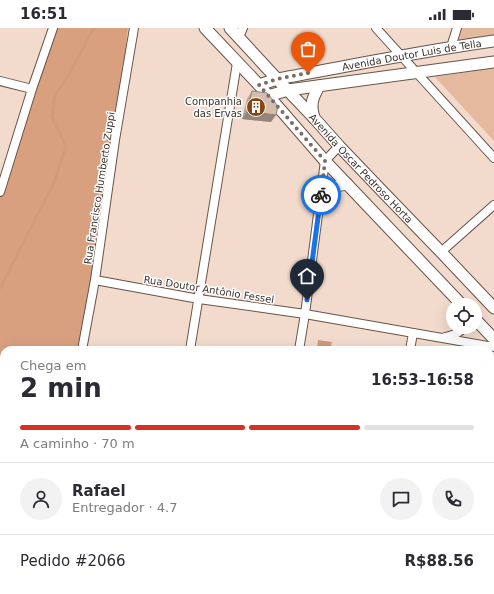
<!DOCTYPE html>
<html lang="pt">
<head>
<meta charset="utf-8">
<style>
	:root { --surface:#fff; --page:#f2f2f3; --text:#2b2b33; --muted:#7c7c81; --line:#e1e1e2; --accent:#d93025 }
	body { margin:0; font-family:"DejaVu Sans",sans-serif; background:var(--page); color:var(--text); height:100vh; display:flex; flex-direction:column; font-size:15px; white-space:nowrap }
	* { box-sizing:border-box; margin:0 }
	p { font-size:13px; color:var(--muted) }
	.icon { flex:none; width:22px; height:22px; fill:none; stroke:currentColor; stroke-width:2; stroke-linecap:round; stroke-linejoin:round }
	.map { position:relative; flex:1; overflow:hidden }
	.details { position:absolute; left:0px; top:318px; width:494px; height:248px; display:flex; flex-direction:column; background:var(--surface); border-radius:12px 12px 0 0; box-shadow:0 4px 16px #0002 }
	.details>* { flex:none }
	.buttons { position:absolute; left:446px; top:270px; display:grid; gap:8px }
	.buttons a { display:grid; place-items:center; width:36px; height:36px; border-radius:50%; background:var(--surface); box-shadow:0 4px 16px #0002; font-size:20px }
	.pin { position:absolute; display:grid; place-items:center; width:34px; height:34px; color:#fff; margin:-41px -17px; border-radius:50% 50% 50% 0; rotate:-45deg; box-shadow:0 0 4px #0007 }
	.pin .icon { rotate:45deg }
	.courier { position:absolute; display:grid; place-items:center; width:40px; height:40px; margin:-20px; border:3px solid #1a73e8; border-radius:50%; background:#fff; color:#222; box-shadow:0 1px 5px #0007 }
	.overview em { font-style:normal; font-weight:800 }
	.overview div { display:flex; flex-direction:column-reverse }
	.overview { display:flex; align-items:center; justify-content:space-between; height:68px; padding:0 20px }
	h1 { font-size:26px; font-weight:800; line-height:30px }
	.bar { display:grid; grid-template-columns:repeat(4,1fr); gap:6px 4px; align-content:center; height:48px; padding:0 20px }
	.bar i { height:5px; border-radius:3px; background:var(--line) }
	.bar .current { background:var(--accent) }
	.bar p { grid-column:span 4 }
	.line { display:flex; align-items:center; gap:10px; padding:0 20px; border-top:1px solid var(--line) }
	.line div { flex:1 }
	.round { display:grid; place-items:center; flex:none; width:42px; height:42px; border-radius:21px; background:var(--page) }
	.status { display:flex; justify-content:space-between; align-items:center; height:28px; padding:0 20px; background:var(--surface); direction:ltr }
	.status svg { height:11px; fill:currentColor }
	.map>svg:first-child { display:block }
	.green { fill:#e5b99e }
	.forest { fill:#d8a07f }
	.water { fill:#d29b7a }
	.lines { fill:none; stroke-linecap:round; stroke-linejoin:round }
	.stream { stroke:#d29b7a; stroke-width:3 }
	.street-casing { stroke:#685448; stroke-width:10 }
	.secondary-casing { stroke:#685448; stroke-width:13 }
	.street { stroke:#fff; stroke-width:8 }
	.secondary { stroke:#fff; stroke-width:11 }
	.wall { fill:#b7a397 }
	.shaded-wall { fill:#95847b }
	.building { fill:#d5bdb0; stroke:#95847b }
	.done { stroke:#7b6d64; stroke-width:4; stroke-dasharray:0 7.2 }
	.route { stroke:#1a73e8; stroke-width:5 }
	.labels { text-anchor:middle; stroke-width:3; stroke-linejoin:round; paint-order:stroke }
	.street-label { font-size:10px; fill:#3b322c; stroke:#fff }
	.poi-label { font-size:10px; fill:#3b322c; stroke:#fff; text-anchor:end }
</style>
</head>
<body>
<div class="status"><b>16:51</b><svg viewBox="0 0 49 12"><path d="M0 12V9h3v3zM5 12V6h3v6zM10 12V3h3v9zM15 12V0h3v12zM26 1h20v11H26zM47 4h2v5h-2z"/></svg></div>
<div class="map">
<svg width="494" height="566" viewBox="0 0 494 566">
	<rect width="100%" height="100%" fill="#f2dacc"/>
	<path class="green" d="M 457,0 L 494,0 L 494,13 L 451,19 Z
		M 494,40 L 494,113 L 435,49 Z"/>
	<path class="forest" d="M 57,0 L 128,0 L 115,112 L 82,322 L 4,322 L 4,562 L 44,562 L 43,566 L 0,566 L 0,164 Z"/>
	<path class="water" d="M 318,312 L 332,314 L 330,322 L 317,322 Z"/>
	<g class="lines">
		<path class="stream" d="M 0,260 L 54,155 L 66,118 L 52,89 L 55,67 L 67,50 L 91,5 L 95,0"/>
		<g class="street-casing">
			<path id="street" d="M 376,0 L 494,130
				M 239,9 L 243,0
				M 451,19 L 457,0
				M 0,53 L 32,61
				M 0,164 L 32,61 L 53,0
				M 441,224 L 494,177
				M 95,252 L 199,271 L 305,286 L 494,319
				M 445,309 C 453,307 459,306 464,299
				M 82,322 L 95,252 L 115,112 L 134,0
				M 190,322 L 237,35
				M 299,322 L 305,286 L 325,133 L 339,118
				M 410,322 L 413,305
				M 490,466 L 494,439
				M 487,562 L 494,563
				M 43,566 L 44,562
				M 148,566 L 149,562
				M 259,566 L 260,562
				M 367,566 L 368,562
				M 476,566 L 476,562"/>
		</g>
		<g class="secondary-casing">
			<g id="secondary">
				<path d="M 205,0 L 259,57 L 325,133 L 462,277"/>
				<path id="s1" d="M 230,0 L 277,51 L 315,91 L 339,118 L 383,164 L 441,224 L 494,280"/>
				<path id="s2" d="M 259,57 L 277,51 C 349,38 421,23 494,13"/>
				<path d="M 268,68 L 288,62 L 494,34"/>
				<path d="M 314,90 C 310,76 312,71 319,58"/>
				<path d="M 320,174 C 330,161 331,158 347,156"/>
				<path d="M 475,291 L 494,311"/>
			</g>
		</g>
		<use href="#street" class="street"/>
		<use href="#secondary" class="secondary"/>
	</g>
	<path class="wall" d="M 252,63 L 271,94 L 242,91 L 247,71 Z"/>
	<path class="shaded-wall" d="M 247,83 L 276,87 L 271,94 L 242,91 Z"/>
	<path class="building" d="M 252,63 L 267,65 L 278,78 L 276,87 L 247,83 Z"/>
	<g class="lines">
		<path class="done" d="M 308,45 L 277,51 L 259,57 L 325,133 L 321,167"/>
		<path class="route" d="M 307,272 L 321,167"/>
	</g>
	<defs>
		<g id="building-disc" transform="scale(1)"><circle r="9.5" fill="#874513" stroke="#fff"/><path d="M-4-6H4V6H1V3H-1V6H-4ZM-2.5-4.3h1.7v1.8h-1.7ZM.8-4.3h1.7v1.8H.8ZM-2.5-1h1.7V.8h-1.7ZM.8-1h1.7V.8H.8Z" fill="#fff"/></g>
	</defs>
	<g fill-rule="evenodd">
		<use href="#building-disc" x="256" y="79"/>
	</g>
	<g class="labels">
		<g class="street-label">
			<text dy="4" stroke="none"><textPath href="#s2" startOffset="156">Avenida Doutor Luis de Tella</textPath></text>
			<text dy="4" stroke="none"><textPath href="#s1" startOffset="192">Avenida Oscar Pedroso Horta</textPath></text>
			<text transform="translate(99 160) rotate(-81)" y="4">Rua Francisco Humberto Zuppi</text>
			<text transform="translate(209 261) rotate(9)" y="4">Rua Doutor Antônio Fessel</text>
		</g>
		<g class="poi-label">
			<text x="242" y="77">Companhia<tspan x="242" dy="12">das Ervas</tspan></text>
		</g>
	</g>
</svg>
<div class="buttons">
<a><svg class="icon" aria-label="locate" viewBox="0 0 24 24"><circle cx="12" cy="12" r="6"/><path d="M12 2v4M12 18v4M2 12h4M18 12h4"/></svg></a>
</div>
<div class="pin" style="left:308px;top:45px;background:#ea580c"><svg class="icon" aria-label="bag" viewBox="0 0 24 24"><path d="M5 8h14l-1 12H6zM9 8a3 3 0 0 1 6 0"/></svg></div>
<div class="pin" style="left:307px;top:272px;background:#1f2937"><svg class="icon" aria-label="home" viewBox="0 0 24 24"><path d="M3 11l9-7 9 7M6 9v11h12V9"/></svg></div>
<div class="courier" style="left:321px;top:167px"><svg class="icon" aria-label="bike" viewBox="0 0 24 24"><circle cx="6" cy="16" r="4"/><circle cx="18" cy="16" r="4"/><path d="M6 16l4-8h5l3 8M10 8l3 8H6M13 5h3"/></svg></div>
<section class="details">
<div class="overview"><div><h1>2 min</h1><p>Chega em</p></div><em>16:53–16:58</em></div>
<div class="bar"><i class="current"></i><i class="current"></i><i class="current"></i><i></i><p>A caminho · 70 m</p></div>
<div class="line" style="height:72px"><a class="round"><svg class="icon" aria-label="person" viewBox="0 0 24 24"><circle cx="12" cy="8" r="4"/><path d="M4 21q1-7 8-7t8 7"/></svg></a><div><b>Rafael</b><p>Entregador · 4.7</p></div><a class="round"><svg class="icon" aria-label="chat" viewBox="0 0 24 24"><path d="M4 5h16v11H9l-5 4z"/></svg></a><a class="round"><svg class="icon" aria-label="phone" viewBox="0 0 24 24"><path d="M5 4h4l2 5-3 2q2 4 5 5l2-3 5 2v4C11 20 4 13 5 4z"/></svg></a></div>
<div class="line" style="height:52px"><div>Pedido #2066</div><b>R$88.56</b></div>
</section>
</div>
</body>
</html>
